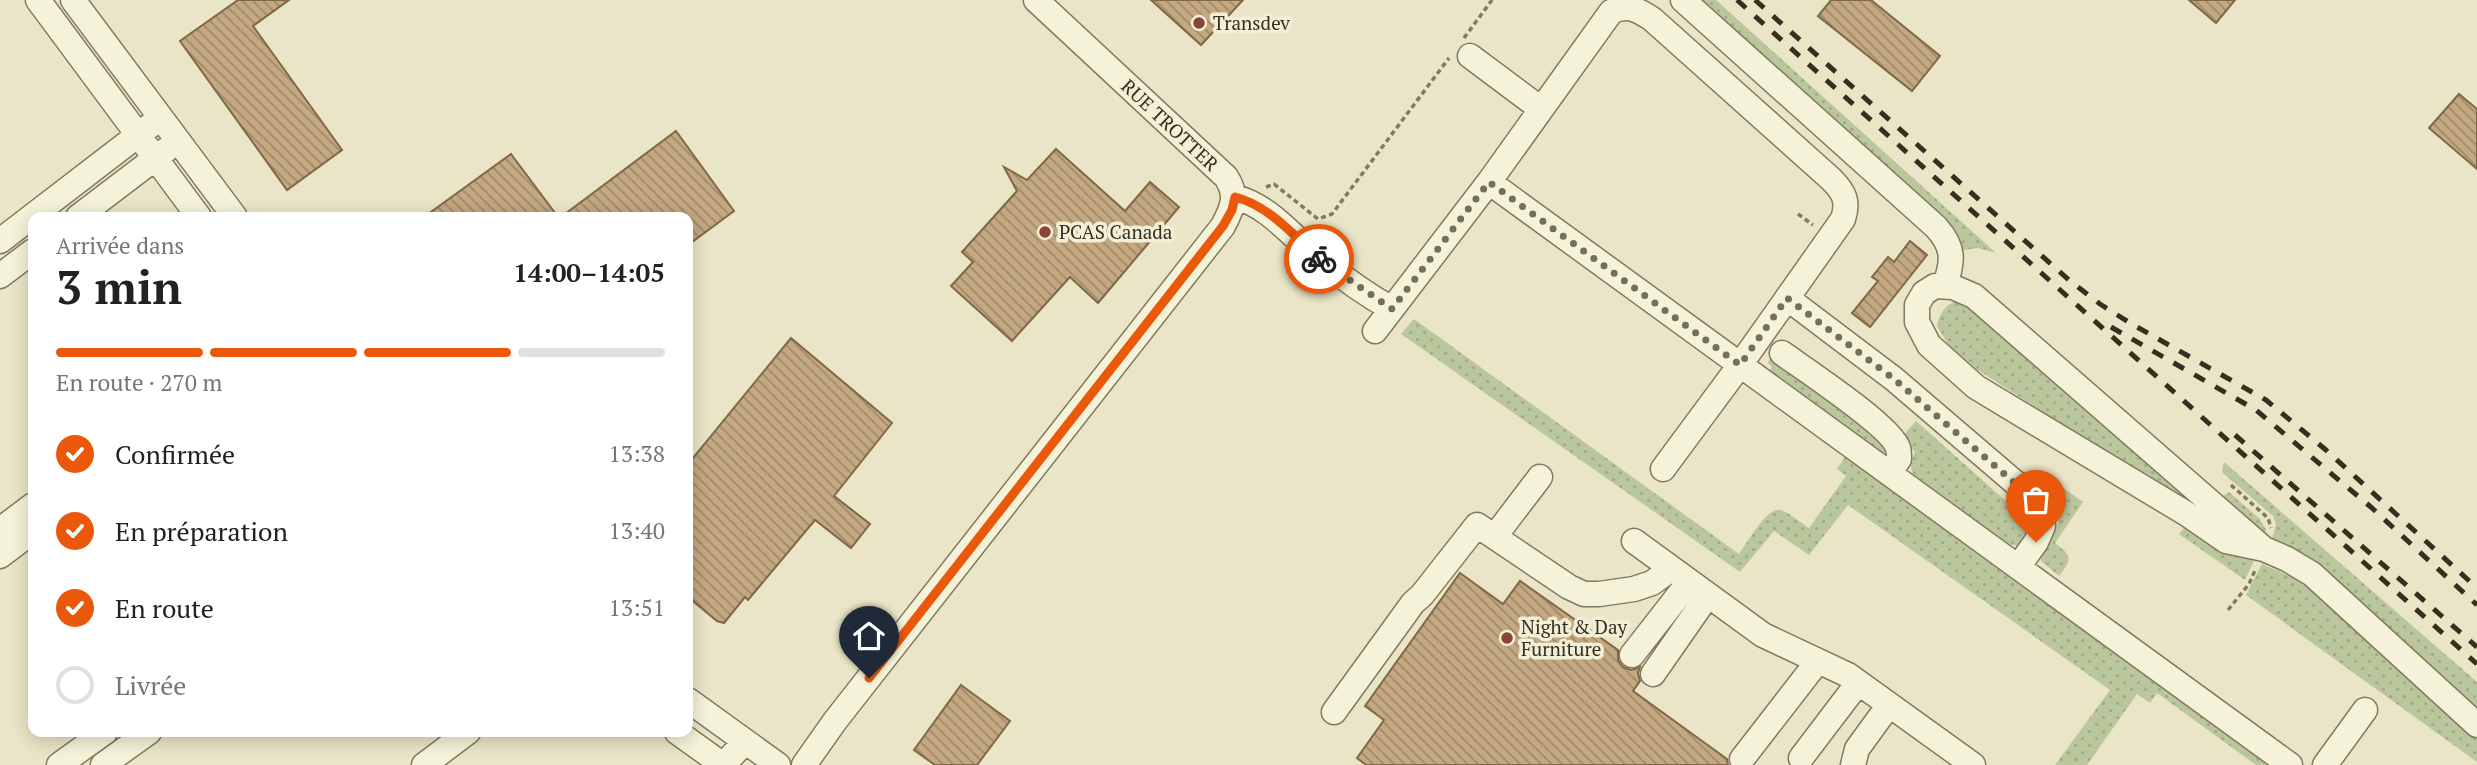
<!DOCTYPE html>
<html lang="fr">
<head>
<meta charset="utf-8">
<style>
	:root { --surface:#fff; --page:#f6f6f6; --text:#222; --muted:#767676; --line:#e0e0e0; --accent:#ea580c }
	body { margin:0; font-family:"PT Serif",serif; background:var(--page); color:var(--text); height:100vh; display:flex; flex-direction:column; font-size:26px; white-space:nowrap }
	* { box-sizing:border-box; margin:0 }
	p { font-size:23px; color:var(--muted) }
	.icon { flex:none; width:38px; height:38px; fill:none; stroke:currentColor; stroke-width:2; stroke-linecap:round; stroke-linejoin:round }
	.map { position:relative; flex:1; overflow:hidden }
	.sheet { position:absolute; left:28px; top:212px; width:665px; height:525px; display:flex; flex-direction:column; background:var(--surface); border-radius:14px; box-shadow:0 4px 18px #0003 }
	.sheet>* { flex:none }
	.pin { position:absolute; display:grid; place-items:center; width:60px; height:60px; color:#fff; margin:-72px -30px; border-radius:50% 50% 50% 0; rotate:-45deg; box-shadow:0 0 7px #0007 }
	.pin .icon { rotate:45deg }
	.courier { position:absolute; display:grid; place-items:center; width:70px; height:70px; margin:-35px; border:5px solid #ea580c; border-radius:50%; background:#fff; color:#222; box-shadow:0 2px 9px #0007 }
	.overview em { font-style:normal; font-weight:600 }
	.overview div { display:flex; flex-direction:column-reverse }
	.overview { display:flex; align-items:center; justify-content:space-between; height:119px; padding:0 28px }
	h1 { font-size:46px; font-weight:600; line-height:52px }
	.bar { display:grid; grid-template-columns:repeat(4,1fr); gap:10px 7px; align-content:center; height:84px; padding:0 28px }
	.bar i { height:9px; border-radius:5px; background:var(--line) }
	.bar .selected { background:var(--accent) }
	.bar p { grid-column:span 4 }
	ol { padding:0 28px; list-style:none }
	li { display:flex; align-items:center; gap:21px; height:77px }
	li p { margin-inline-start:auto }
	li .icon { padding:7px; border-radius:50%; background:var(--accent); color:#fff; stroke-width:4 }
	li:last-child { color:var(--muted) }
	li i { width:38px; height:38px; border:4px solid var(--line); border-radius:50% }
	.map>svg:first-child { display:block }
	.grass { fill:url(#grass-dots) }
	.building { fill:url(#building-back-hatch); stroke:#806847; stroke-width:2 }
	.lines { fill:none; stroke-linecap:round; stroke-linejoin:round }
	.minor-casing { stroke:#84795f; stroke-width:27 }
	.path { stroke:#84795f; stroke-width:3.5; stroke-dasharray:5 3.5; stroke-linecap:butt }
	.minor { stroke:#f5f2da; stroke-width:24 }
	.rail { stroke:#352e21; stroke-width:5; stroke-dasharray:12 12; stroke-linecap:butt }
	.done { stroke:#746e5b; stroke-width:7; stroke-dasharray:0 12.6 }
	.route { stroke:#ea580c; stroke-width:9 }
	.poi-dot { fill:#8c4335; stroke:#f2efd6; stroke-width:2.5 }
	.labels { text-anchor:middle; stroke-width:7; stroke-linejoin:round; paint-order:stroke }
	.poi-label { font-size:19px; fill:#352e21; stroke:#f2efd6; text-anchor:start }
	.street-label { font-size:19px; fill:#352e21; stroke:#f2efd6 }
</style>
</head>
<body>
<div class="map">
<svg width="2477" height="765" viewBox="0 0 2477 765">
	<defs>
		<pattern id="grass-dots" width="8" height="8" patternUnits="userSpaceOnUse" patternTransform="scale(1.75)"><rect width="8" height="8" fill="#bac79c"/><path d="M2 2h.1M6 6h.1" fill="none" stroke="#a0ab86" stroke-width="1.8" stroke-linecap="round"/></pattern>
		<pattern id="building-back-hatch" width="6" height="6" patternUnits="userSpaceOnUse" patternTransform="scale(1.75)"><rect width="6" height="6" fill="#c4a881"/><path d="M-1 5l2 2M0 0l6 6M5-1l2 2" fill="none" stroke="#a08969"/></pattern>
	</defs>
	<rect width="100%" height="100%" fill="#eae5c7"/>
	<path class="grass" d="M 1691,0 L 1716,0 L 1996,253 L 1978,248 L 1958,251 Z
		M 1958,300 L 1966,301 L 2191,501 L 2192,505 L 2188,506 L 1975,368 L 1951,349 L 1937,326 C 1940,312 1945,305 1958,300 Z
		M 1414,319 L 1739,554 C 1747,543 1767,507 1780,510 C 1790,512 1800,523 1809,528 L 1846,476 L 1837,469 L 1847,454 L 2273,765 L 2256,765 L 2157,693 L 2150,703 L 2137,694 L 2087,765 L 2055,765 L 2110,690 L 1848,505 L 1809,555 L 1774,531 L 1740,572 L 1401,334 Z
		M 1771,356 L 1842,408 L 1889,447 L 1883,455 L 1770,372 L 1772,367 L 1768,363 Z
		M 1916,421 L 2007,502 L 2025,508 L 2036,523 L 2020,546 L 2010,545 L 1913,474 L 1910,464 L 1915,452 L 1902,437 Z
		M 2224,462 L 2477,682 L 2477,710 L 2307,557 L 2296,549 L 2272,539 L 2276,524 L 2273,516 L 2224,474 L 2222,470 Z
		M 2058,484 L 2083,502 L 2055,543 C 2072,555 2072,560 2059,576 L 2041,561 C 2047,535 2071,528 2050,497 Z
		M 2229,492 L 2260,519 L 2266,530 L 2264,535 L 2220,498 Z
		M 2185,526 L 2231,553 L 2254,561 L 2245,580 L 2179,534 Z
		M 2262,564 L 2292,577 L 2309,588 L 2477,739 L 2477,762 L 2246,595 Z"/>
	<path class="building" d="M 238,0 L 289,0 L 253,26 L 342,150 L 287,190 L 180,41 Z
		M 1151,0 L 1243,0 L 1201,45 Z
		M 1831,0 L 1871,0 L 1940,56 L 1912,91 L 1818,16 Z
		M 2189,0 L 2235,0 L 2216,23 Z
		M 2459,94 L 2477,109 L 2477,169 L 2429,128 Z
		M 676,131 L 734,211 L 688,245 L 688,217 L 561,217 Z
		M 1056,149 L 1125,211 L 1150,182 L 1179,207 L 1098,303 L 1070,277 L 1012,341 L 951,286 L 973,262 L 962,252 L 1017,191 L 1004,167 L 1027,180 Z
		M 511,154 L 558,217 L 424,217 Z
		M 1910,241 L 1927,255 L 1870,327 L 1852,313 L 1878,281 L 1872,277 L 1888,257 L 1894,262 Z
		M 791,338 L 892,423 L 834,496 L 870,524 L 851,548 L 815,520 L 748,600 L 745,597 L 724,623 L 717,621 L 688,597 L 688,464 Z
		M 1460,573 L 1503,604 L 1520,581 L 1618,650 L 1618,660 L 1623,667 L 1631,670 L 1640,667 L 1638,673 L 1640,681 L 1633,691 L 1727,759 L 1728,765 L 1366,765 L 1357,758 L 1384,720 L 1365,706 Z
		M 961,685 L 1010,721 L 977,765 L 935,765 L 914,750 Z"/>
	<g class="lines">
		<g class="minor-casing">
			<path id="minor" d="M 38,0 L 199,217
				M 73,0 L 235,217
				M 1683,0 L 1936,227 C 1955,248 1953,261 1945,286
				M 1470,56 L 1541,109
				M 1489,182 L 2290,765
				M 1235,197 C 1270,206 1293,238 1321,260 C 1343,278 1367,295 1392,309
				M 78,217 L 166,150
				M 0,241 L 151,125
				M 0,276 L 33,251
				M 1787,298 L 1894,379 L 2019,486 L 2038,506 L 2043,526 L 2036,542 L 2018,567
				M 1375,331 L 1489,182 L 1611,12 C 1627,3 1638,10 1652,19 L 1831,179 C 1844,192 1849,201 1843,219 L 1740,365 L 1663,469
				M 1782,353 C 1804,369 1891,426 1898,448 C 1899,451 1899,455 1899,459 L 1890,472
				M 0,530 L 33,505
				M 1495,536 L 1540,477
				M 1634,541 L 1763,635 L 1848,675 L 1973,765
				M 2264,549 L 1974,296 L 1953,287 L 1935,286 L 1924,293 L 1917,305 L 1917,322 L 1929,345 L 1976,387 L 2187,514 L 2226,541 L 2264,549 L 2287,559 L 2312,574 L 2477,725
				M 0,556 L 33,531
				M 1632,655 L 1689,582
				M 1653,674 L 1708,595
				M 688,700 L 778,765
				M 1334,712 L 1413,603 L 1422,595 L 1477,525 L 1569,587 L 1584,594 L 1599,594 L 1634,589 L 1652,583 L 1671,569
				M 677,732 L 723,765 L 745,742
				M 1801,758 L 1858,683
				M 1742,759 L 1818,661
				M 59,765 L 105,732
				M 103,765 L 149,732
				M 424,765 L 468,732
				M 804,765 L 835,721 L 1223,226 C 1233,207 1238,195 1226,177 L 1036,0
				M 1853,765 L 1857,749 L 1889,705
				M 2325,765 L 2365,710"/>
		</g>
		<path class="path" d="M 1464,38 L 1492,0
			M 1266,187 L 1274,184 L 1318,219 L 1332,214 L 1449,58
			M 1798,214 L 1813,225
			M 2231,485 L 2268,518 L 2271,528
			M 2228,610 L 2249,584 L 2256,568"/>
		<use href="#minor" class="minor"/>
		<path class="rail" d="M 1737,0 L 2477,664
			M 1755,0 L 2069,280 L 2100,304 L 2130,323 L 2266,400 L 2326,450 L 2477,588
			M 2111,327 L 2256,410 L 2372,508 L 2477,605
			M 2235,435 L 2477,647"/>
	</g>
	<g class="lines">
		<path class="done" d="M 1319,259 L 1392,309 L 1489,182 L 1740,365 L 1787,298 L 1894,379 L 2031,497 C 2044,512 2044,523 2036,542"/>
		<path class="route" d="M 869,678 L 1223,226 L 1232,210 L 1235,197 C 1268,205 1295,236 1319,259"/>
	</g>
	<g class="poi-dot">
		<circle cx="1199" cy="23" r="7"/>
		<circle cx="1045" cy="232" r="7"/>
		<circle cx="1507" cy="638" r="7"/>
	</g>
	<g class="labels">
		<g class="poi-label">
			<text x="1213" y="30">Transdev</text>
			<text x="1059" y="239">PCAS Canada</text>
			<text x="1521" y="634">Night &amp; Day<tspan x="1521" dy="22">Furniture</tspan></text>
		</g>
		<g class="street-label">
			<text transform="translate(1170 125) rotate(43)" y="7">RUE TROTTER</text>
		</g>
	</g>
</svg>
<div class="pin" style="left:2036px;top:542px;background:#ea580c"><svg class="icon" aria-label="bag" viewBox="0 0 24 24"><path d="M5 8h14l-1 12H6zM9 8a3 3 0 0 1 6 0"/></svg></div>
<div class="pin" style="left:869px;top:678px;background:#1f2937"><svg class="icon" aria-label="home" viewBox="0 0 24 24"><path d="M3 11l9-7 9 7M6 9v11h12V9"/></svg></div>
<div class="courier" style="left:1319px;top:259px"><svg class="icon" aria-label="bike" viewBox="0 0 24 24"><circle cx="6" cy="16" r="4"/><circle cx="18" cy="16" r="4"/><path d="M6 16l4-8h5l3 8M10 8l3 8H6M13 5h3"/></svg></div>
<section class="sheet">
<div class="overview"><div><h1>3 min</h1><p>Arrivée dans</p></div><em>14:00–14:05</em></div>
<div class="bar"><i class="selected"></i><i class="selected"></i><i class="selected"></i><i></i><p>En route · 270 m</p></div>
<ol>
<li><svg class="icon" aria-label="check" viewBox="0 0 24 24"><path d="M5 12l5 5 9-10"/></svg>Confirmée<p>13:38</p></li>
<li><svg class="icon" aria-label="check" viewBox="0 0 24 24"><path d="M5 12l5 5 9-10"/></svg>En préparation<p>13:40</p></li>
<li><svg class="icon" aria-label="check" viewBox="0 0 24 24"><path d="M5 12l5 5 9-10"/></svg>En route<p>13:51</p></li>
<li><i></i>Livrée</li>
</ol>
</section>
</div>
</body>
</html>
